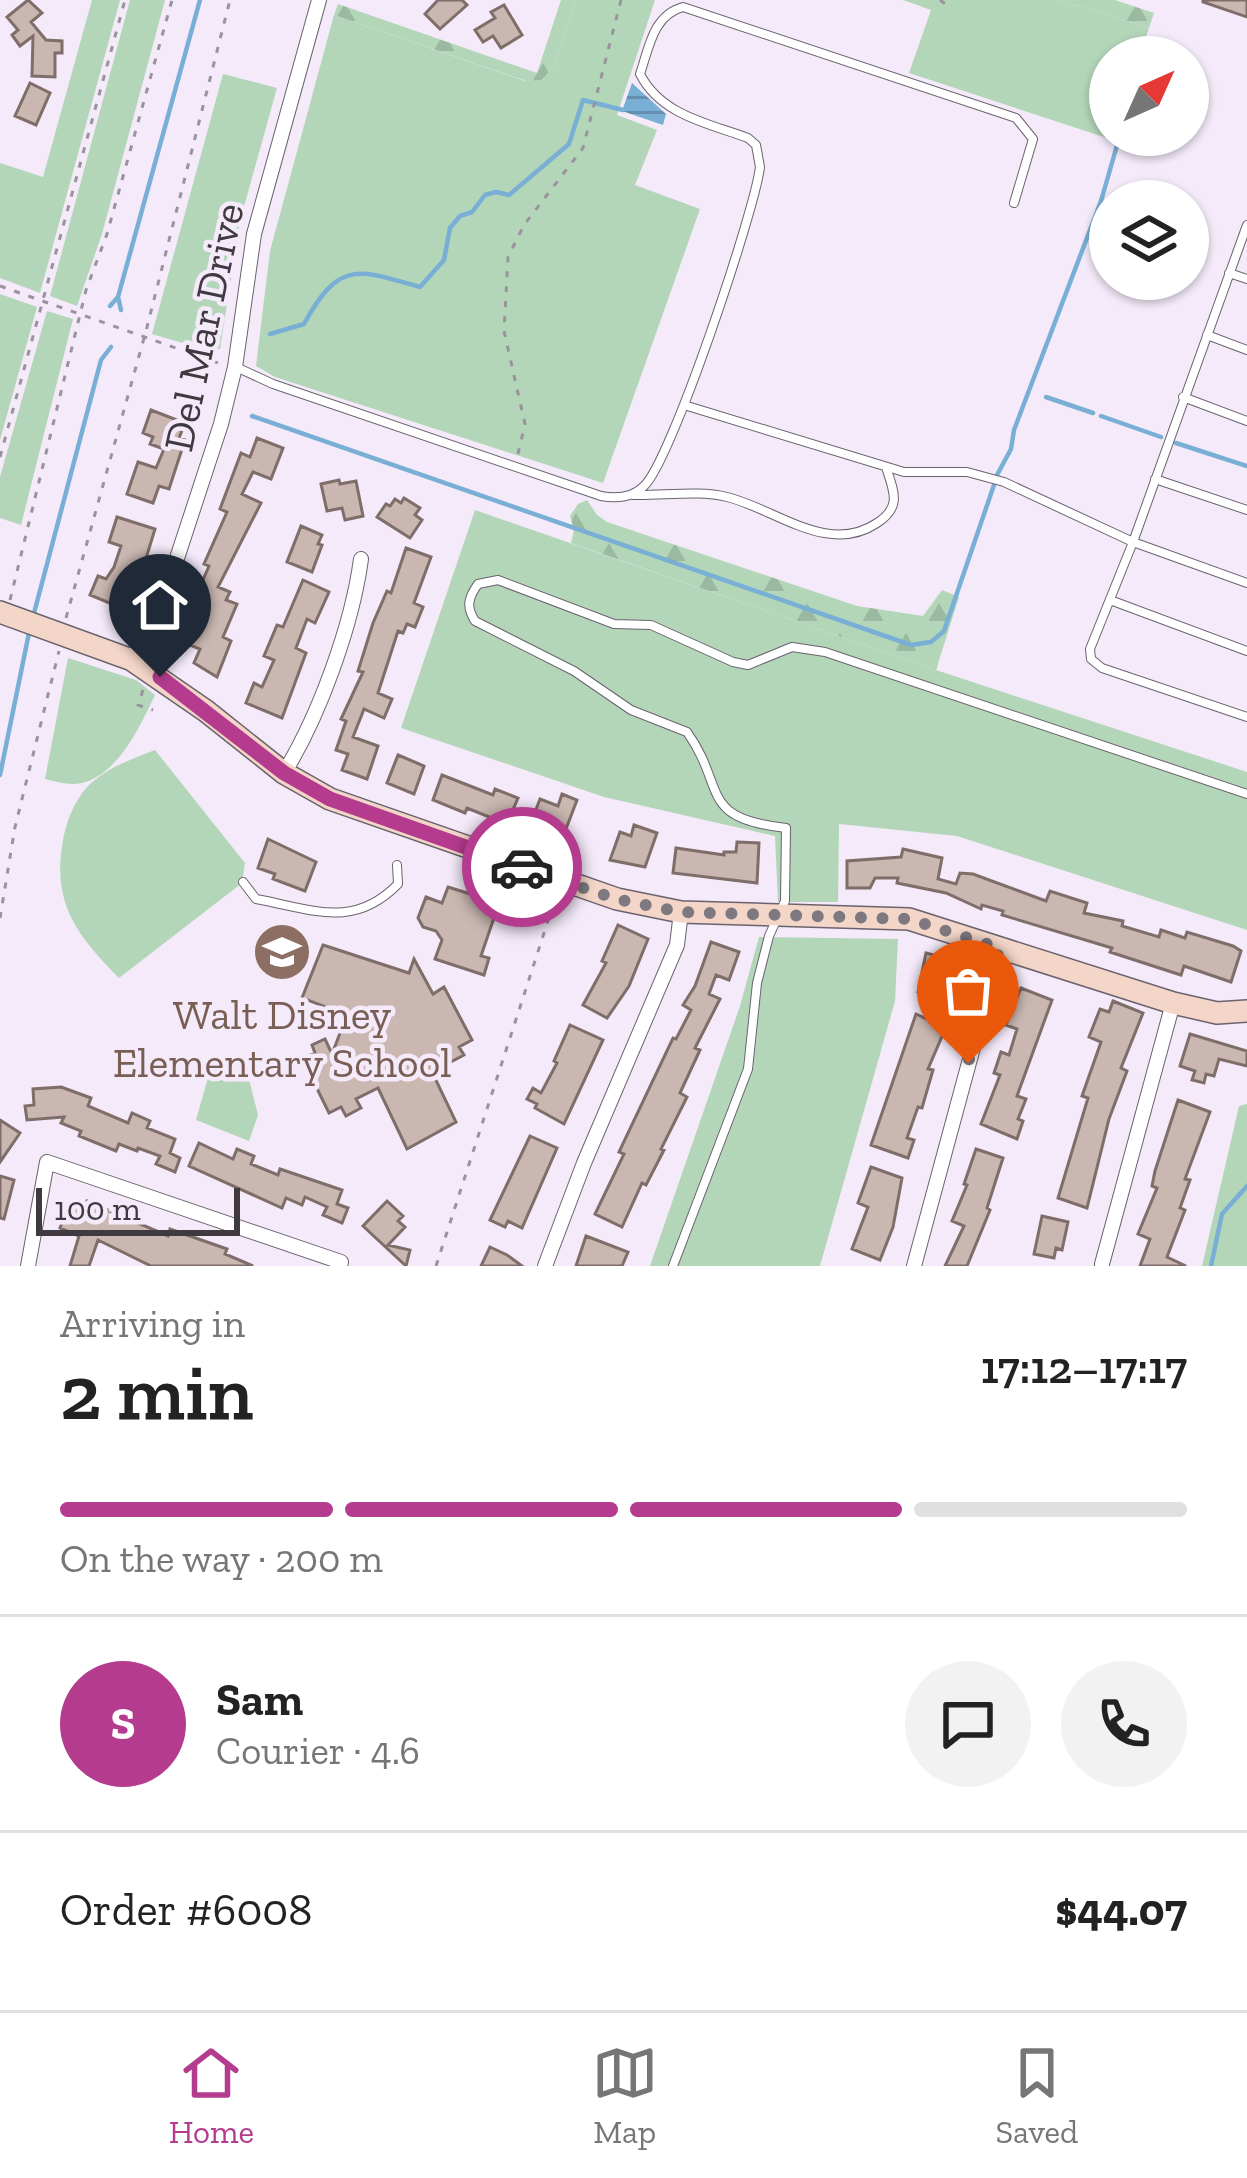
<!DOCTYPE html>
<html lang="en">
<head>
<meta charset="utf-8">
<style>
	:root { --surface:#fff; --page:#f2f2f2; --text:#222; --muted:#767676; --line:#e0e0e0; --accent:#b53b8e }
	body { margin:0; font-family:"Zilla Slab",serif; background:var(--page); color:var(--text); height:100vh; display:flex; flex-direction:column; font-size:45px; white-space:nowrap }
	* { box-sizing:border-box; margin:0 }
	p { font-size:39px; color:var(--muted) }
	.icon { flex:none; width:66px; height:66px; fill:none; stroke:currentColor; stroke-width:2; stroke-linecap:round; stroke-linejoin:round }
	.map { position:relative; height:1266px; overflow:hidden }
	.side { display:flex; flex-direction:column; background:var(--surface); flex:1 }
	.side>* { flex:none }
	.needle { width:78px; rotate:45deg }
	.buttons { position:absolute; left:1089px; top:36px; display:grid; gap:24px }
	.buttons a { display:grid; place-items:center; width:120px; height:120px; border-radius:50%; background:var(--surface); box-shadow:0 3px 9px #0004; font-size:60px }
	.scale { position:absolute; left:36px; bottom:30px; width:204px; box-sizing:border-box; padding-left:12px; border:6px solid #3e3a40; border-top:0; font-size:33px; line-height:42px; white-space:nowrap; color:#3e3a40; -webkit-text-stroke:9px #f4eaf9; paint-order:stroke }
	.pin { position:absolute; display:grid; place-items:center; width:102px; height:102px; color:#fff; margin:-123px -51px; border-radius:50% 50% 50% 0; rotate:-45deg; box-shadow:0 0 12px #0007 }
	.pin .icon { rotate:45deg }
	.courier { position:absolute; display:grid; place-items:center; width:120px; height:120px; margin:-60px; border:9px solid #b53b8e; border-radius:50%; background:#fff; color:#222; box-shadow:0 3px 15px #0007 }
	.headline em { font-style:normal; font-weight:600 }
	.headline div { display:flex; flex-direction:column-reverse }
	.headline { display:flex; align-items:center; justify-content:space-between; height:204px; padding:0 60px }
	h1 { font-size:78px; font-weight:600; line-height:90px }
	.bar { display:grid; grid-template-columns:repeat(4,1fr); gap:18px 12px; align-content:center; height:144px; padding:0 60px }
	.bar i { height:15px; border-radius:9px; background:var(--line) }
	.bar .on { background:var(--accent) }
	.bar p { grid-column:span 4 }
	.line { display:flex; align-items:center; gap:30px; padding:0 60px; border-top:3px solid var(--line) }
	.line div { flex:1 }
	.round { display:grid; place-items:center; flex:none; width:126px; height:126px; border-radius:63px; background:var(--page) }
	.tabs { display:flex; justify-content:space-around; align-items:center; height:168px; border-top:3px solid var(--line); background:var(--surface); font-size:33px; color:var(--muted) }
	.tabs a { display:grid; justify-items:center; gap:6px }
	.tabs .on { color:var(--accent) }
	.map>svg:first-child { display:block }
	.green { fill:#b3d6b9 }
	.forest { fill:url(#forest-firs) }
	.water { fill:url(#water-rules) }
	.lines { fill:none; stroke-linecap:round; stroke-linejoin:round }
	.stream { stroke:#79afd5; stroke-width:4.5 }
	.building { fill:#cab7b2; stroke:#7f6d69; stroke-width:3 }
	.lane-casing { stroke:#6b626f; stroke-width:10 }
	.street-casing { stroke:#6b626f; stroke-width:16 }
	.secondary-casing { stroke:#6b626f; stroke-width:24 }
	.path { stroke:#9a939d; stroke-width:3; stroke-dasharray:6 9; stroke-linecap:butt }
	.lane { stroke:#fff; stroke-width:8 }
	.street { stroke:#fff; stroke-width:14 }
	.secondary { stroke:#f3d6c7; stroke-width:21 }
	.done { stroke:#7e7881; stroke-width:12; stroke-dasharray:0 21.6 }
	.route { stroke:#b53b8e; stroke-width:15 }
	.labels { text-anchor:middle; stroke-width:9; stroke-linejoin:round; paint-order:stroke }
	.street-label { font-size:42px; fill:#3e3a40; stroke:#f4eaf9 }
	.education-label { font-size:42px; fill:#785e54; stroke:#f4eaf9 }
</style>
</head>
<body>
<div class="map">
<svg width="1247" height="1266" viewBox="0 0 1247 1266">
	<defs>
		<pattern id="forest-firs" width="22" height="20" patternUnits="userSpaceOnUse" patternTransform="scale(3)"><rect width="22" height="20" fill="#b3d6b9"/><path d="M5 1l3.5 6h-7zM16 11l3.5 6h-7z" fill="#9bb8a0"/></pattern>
		<pattern id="water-rules" width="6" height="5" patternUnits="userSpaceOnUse" patternTransform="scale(3)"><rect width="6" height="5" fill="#79afd5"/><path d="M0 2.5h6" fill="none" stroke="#658fae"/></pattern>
	</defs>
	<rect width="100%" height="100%" fill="#f4eaf9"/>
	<path class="green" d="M 92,0 L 120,0 L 40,293 L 0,278 L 0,163 L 43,177 Z
		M 130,0 L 165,0 L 102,234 L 77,306 L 50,296 Z
		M 577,0 L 655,0 L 617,115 L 657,130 L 635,185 L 700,209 L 603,483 L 275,377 L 256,366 L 270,251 L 334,15 L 525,81 L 540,80 L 555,66 Z
		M 903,0 L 1059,0 L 1149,28 L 1139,57 L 1110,57 L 1110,139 L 909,73 L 931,10 Z
		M 223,74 L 277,88 L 240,221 L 220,349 L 196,347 L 152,334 Z
		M 0,294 L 37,307 L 0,440 Z
		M 47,311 L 73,319 L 21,525 L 0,518 L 0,477 Z
		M 475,510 L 936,670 L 1247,772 L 1247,930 L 957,836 L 839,824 L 838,902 L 778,902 L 775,836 L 604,797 L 401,728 Z
		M 68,658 L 136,680 L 155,695 C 140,726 115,783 73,784 C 64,784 54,781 45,779 Z
		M 155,750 L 245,863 L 242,883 L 119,978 C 79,937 53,906 62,846 C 65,825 73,802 88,786 C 106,768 132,759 155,750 Z
		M 759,937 L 898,939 L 895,1001 L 820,1266 L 650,1266 L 740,1006 Z
		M 211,1067 L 249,1079 L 258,1115 L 249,1141 L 196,1120 Z
		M 1247,1104 L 1247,1266 L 1202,1266 L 1239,1106 Z"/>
	<path class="forest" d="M 561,0 L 577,0 L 555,66 L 541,80 L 526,81 L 334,15 L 338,4 L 537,73 Z
		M 1059,0 L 1115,0 L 1154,13 L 1149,28 Z
		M 587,500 L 597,515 L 607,522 L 857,606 L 923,616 L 942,590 L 959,597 L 936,670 L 571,543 L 574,530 L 570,516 L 578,504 Z"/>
	<path class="water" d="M 632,83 L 666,114 L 663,125 L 622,111 Z"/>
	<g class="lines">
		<path class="stream" d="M 110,306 L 118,297
			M 121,310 L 118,297 L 200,0
			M 270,334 L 304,324 C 339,260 357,269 420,287 L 444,260 L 450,228 L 460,216 L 472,212 L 485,195 L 496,192 L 509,195 L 569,144 L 583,100 L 623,110
			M 1046,397 L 1093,413
			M 252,416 L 911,645 L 931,642 L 944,631 L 994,485
			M 1101,416 L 1161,437
			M 1176,443 L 1247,466
			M 997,475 L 1011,449 L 1014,430 L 1101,201 L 1120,135
			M 33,617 L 101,360 L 111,347
			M 0,775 L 30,628
			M 1211,1266 L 1222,1214 L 1247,1186"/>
	</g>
	<path class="building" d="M 28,0 L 42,13 L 31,22 L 46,40 L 62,41 L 62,53 L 55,53 L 55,77 L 32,76 L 33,36 L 20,46 L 12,35 L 18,30 L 7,17 Z
		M 438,0 L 462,0 L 467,5 L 440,29 L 425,14 Z
		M 1203,0 L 1247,0 L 1247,17 L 1203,2 Z
		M 504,5 L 522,35 L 501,48 L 493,36 L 483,42 L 475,30 L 495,18 L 491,12 Z
		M 30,83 L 50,93 L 36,125 L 15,116 Z
		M 151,410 L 185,423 L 179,438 L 185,440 L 169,489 L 159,486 L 153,503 L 127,494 L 138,462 L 156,468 L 164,449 L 150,444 L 153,437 L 143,433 Z
		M 257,438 L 283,448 L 271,479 L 253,472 L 242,494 L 261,503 L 218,587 L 230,592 L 226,600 L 237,604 L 223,637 L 231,641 L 217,677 L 194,663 L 200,649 L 187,644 L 199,615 L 195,613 L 200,600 L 195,598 L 209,566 L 204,564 L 227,512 L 220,509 L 241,453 L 250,457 Z
		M 339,480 L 340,484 L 356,481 L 363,516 L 345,520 L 342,508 L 327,511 L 321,484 Z
		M 404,498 L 420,508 L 415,515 L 422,520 L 410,538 L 377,517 L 386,504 L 390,506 L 395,499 L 401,503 Z
		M 117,517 L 155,529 L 140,578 L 124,609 L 90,595 L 98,576 L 106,579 L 114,567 L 121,546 L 109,542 Z
		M 301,526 L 322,535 L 318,544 L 322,545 L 312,572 L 287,562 Z
		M 406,548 L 431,557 L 414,603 L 423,607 L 415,627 L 407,624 L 403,633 L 398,631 L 378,693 L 392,699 L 384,718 L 364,709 L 353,737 L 378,746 L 367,779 L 342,770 L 348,754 L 336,750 L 346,721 L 341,719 L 363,672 L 358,671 L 373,623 L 387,591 L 391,593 Z
		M 303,580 L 329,592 L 315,623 L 307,619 L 296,648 L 306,653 L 282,718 L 246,703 L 254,683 L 262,687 L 274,660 L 264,656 L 277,625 L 283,627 Z
		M 398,755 L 424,766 L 414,794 L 387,783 Z
		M 442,775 L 493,795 L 495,789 L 518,798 L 512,812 L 532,820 L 540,799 L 558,806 L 562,794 L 577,800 L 564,834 L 549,828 L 544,839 L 467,808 L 465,813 L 433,800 Z
		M 634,825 L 657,833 L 645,867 L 610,860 L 620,832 L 631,836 Z
		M 268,839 L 316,862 L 305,891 L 273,879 L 275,874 L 258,868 Z
		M 737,842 L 759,843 L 757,883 L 673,873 L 676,848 L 724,855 L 724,852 L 736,852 Z
		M 903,849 L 942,858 L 938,879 L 956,884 L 960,873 L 973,874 L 1046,901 L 1050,891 L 1087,903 L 1084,913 L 1123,921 L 1122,926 L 1159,937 L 1161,930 L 1185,938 L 1187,932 L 1233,946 L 1241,951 L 1231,982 L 1184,966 L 1181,975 L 1110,952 L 1112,948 L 1002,915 L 1003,911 L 982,905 L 981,909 L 946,893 L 897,883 L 898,878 L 875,878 L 870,888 L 847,888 L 847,861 L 901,857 Z
		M 448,887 L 499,903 L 481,956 L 489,958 L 484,975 L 435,959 L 442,940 L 436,931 L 423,927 L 418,918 L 426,897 L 442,903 Z
		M 618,925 L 648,939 L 629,986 L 607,1018 L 583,1005 L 606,963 L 602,961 Z
		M 711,942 L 739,952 L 729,980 L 716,975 L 709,994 L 720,999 L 695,1048 L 700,1050 L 680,1093 L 687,1097 L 661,1149 L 664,1150 L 646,1185 L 642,1183 L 622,1227 L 595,1214 L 624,1154 L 619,1152 L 673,1038 L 676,1039 L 691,1010 L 683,1005 L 695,986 Z
		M 323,945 L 409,973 L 414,959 L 433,994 L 444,987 L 472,1040 L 459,1047 L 464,1055 L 432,1072 L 456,1122 L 407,1149 L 378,1088 L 356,1099 L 361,1108 L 346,1116 L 341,1107 L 329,1113 L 302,1058 L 315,1053 L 312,1045 L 325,1039 L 332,1054 L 347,1015 L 302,998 Z
		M 926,953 L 961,962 L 946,1018 L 949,1020 L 928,1069 L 933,1070 L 922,1108 L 918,1107 L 907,1138 L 914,1140 L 908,1158 L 871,1145 L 916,1014 L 929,1020 L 938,997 L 918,992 Z
		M 1021,988 L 1052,1000 L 1017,1096 L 1026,1099 L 1018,1119 L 1023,1121 L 1017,1139 L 981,1124 L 1000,1075 L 994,1073 L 1001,1052 L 1009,1055 L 1017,1029 L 1006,1025 Z
		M 1113,1001 L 1143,1013 L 1121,1068 L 1127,1071 L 1109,1119 L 1087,1208 L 1058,1198 L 1088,1098 L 1082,1096 L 1101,1042 L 1089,1037 L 1100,1009 L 1109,1012 Z
		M 570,1025 L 603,1040 L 564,1124 L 535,1108 L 537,1104 L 527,1099 L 533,1088 L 541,1093 L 557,1063 L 554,1061 Z
		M 1190,1034 L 1247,1051 L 1247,1066 L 1219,1059 L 1214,1076 L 1206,1074 L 1204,1083 L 1192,1080 L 1195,1071 L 1180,1066 Z
		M 61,1087 L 91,1098 L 88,1106 L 128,1123 L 132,1113 L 150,1121 L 147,1128 L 175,1139 L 170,1153 L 180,1158 L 175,1172 L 156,1164 L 160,1156 L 138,1148 L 137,1151 L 119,1144 L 116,1151 L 79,1136 L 81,1131 L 61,1123 L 64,1117 L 27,1120 L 25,1106 L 34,1105 L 33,1089 Z
		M 1178,1100 L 1210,1112 L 1185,1179 L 1190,1180 L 1180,1208 L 1185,1210 L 1167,1257 L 1186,1266 L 1140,1266 L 1150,1239 L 1138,1234 L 1157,1188 L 1152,1186 L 1155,1171 Z
		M 0,1120 L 20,1133 L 0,1162 Z
		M 530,1136 L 557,1148 L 522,1228 L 508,1221 L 505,1227 L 490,1220 Z
		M 199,1143 L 233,1159 L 237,1149 L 254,1156 L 251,1164 L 278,1175 L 280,1169 L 342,1190 L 337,1204 L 348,1208 L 342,1223 L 323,1215 L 327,1207 L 305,1197 L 302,1205 L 286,1198 L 282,1208 L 189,1166 Z
		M 976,1149 L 1003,1158 L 987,1208 L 990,1210 L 967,1266 L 945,1266 L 964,1226 L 952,1221 L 967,1185 L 964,1184 Z
		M 871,1167 L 902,1178 L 893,1227 L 880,1260 L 852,1249 L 868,1207 L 858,1203 Z
		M 0,1176 L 14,1180 L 4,1219 L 0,1218 Z
		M 87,1201 L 168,1236 L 170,1229 L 227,1249 L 225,1254 L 253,1266 L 151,1266 L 98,1240 L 89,1266 L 70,1266 L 79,1236 L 60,1228 L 69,1204 L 84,1210 Z
		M 387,1201 L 403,1216 L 398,1221 L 405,1227 L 388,1245 L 410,1250 L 406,1266 L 363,1226 Z
		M 1042,1216 L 1068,1222 L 1062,1250 L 1056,1248 L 1054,1258 L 1034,1254 Z
		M 586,1236 L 628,1252 L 622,1266 L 576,1266 Z
		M 490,1247 L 507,1255 L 522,1266 L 481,1266 Z"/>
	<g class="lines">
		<g class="lane-casing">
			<path id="lane" d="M 1247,225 L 1133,542 L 1090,649 L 1091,659 L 1102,668 L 1247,717
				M 1229,273 L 1247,279
				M 1207,335 L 1247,350
				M 236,367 L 273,384 L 601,496 C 617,499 632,498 644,486 C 671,462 755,210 760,167 L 756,145 L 748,138 C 707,123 661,115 640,74 C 649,48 653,15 683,7 L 1016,118 L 1033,139 L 1014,203
				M 1183,397 L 1247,421
				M 684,405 L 904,472 L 967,472 L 1004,482 L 1133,542 L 1247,583
				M 1155,479 L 1247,510
				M 633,495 C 662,496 699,490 727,497 C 776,509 828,556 877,523 C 902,507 894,492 886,467
				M 1110,600 L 1247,651
				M 243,882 L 256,899 C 312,909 353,930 398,884 L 397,865
				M 673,1266 L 748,1069 L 757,983 L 769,936 L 785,901 L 786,828 C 697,818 727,788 687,732 L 631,710 L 574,671 L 475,621 C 466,607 468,598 478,584 L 498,580 L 614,624 L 651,625 L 733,662 L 748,665 L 792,647 L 825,652 L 1247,794"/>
		</g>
		<g class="street-casing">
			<path id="street" d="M 132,660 L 161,607 L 221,424 L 235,367 L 254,234 L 319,0
				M 284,773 C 319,716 352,626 361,559
				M 1102,1264 L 1173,1003
				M 28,1266 L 47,1162 L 341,1262 L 340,1266
				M 545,1266 L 584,1163 L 677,945 L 681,912
				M 914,1266 L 1000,948"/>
		</g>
		<g class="secondary-casing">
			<path id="secondary" d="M 0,612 L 132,660 L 206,711 L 284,773 L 330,799 L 617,899 L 681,912 L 909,919 L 1173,1003 L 1217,1013 L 1247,1011"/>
		</g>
		<path class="path" d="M 940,0 L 951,8
			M 0,286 L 224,365
			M 518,454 L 525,424 L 504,331 L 508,257 L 524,225 L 583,148 L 621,0
			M 0,457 L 125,0
			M 10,600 L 86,290 L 107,234 L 172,0
			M 66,618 L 146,331 L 230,0
			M 143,690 L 138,705 L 153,710
			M 0,918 L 15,827 L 59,651
			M 436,1266 L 557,893"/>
		<use href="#lane" class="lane"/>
		<use href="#street" class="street"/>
		<use href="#secondary" class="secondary"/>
	</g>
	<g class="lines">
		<path class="done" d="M 522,867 L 616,899 L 681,912 L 909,919 L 1000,948 L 968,1063"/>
		<path class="route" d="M 160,677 L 284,773 L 330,799 L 522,867"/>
	</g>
	<defs>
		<g id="school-disc" transform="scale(3)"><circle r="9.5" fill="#8d6e63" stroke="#f4eaf9"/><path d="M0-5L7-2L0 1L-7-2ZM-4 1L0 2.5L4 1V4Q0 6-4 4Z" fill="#fff"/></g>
	</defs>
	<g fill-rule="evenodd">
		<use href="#school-disc" x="282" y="952"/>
	</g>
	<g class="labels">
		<g class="street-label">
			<text transform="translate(203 327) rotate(-78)" y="15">Del Mar Drive</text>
		</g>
		<g class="education-label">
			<text x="282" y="1029">Walt Disney<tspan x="282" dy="48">Elementary School</tspan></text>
		</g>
	</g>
</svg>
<div class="buttons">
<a><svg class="needle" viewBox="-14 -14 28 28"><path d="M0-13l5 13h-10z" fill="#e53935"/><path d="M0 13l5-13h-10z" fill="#767676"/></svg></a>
<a><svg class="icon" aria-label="layers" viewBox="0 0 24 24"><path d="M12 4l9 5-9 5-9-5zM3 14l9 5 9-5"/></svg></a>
</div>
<div class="scale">100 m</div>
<div class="pin" style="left:968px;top:1063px;background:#ea580c"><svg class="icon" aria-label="bag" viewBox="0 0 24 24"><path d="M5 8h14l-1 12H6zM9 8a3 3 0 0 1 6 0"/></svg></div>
<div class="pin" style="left:160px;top:677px;background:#1f2937"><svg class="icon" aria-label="home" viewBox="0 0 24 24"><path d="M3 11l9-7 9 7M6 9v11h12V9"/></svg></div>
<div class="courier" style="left:522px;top:867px"><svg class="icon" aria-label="car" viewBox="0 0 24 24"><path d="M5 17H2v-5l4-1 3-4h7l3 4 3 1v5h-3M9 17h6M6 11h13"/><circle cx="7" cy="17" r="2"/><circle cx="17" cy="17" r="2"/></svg></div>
</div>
<section class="side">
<div class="headline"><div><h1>2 min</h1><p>Arriving in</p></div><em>17:12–17:17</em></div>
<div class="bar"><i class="on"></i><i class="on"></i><i class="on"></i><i></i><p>On the way · 200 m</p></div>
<div class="line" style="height:216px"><b class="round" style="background:var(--accent);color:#fff">S</b><div><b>Sam</b><p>Courier · 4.6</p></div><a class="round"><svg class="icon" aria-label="chat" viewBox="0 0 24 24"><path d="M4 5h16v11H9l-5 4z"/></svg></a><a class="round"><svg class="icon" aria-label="phone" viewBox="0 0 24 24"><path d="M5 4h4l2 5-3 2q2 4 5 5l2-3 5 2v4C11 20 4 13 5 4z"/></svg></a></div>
<div class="line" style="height:156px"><div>Order #6008</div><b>$44.07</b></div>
</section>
<nav class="tabs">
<a class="on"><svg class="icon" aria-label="home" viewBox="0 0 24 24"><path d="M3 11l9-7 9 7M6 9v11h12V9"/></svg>Home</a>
<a><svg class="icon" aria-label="map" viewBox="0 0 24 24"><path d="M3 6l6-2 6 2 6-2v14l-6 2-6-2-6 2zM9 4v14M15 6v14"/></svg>Map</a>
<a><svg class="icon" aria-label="saved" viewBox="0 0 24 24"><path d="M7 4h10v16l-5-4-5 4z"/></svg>Saved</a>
</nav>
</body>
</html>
